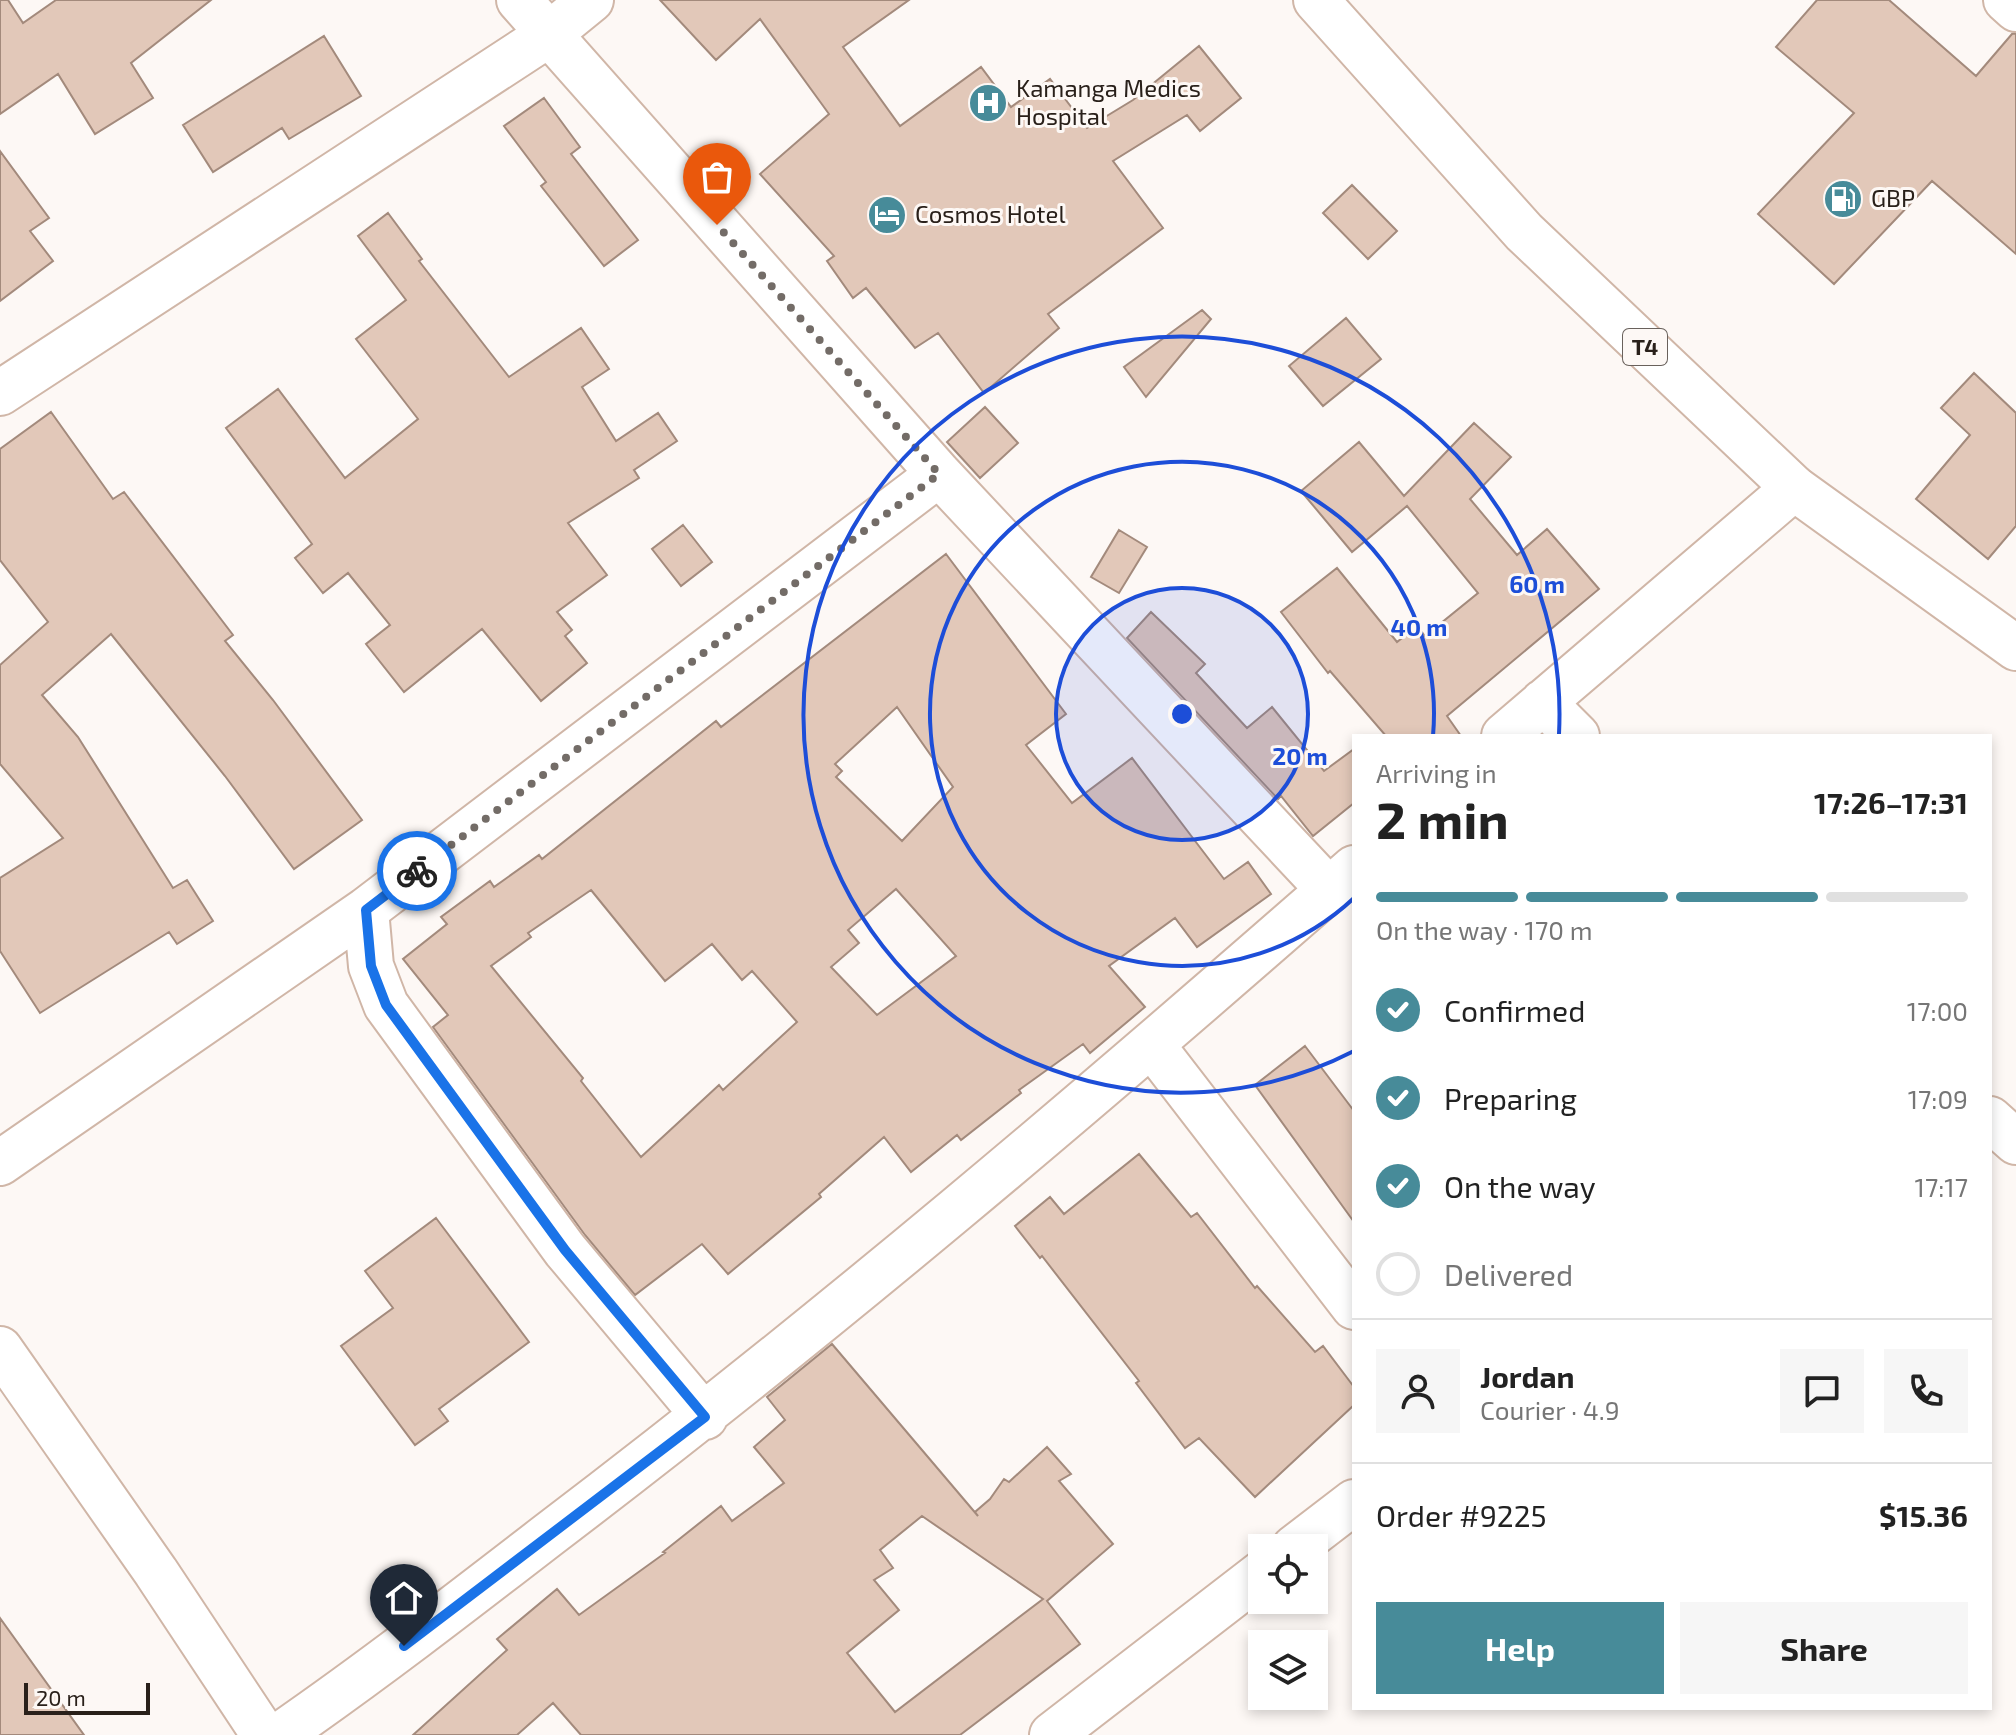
<!DOCTYPE html>
<html lang="en">
<head>
<meta charset="utf-8">
<style>
	:root { --surface:#fff; --page:#f6f6f6; --text:#222; --muted:#767676; --line:#e0e0e0; --accent:#478b99 }
	body { margin:0; font-family:"Exo 2",sans-serif; background:var(--page); color:var(--text); height:100vh; display:flex; flex-direction:column; font-size:30px; white-space:nowrap }
	* { box-sizing:border-box; margin:0 }
	p { font-size:26px; color:var(--muted) }
	.icon { flex:none; width:44px; height:44px; fill:none; stroke:currentColor; stroke-width:2; stroke-linecap:round; stroke-linejoin:round }
	.map { position:relative; flex:1; overflow:hidden }
	.sheet { position:absolute; left:1352px; top:734px; width:640px; height:976px; display:flex; flex-direction:column; background:var(--surface); border-radius:0px; box-shadow:0 4px 12px #0003 }
	.sheet>* { flex:none }
	.fabs { position:absolute; left:1248px; top:1534px; display:grid; gap:16px }
	.fabs a { display:grid; place-items:center; width:80px; height:80px; border-radius:0px; background:var(--surface); box-shadow:0 4px 12px #0003; font-size:40px }
	.scale { position:absolute; left:24px; bottom:20px; width:126px; box-sizing:border-box; padding-left:8px; border:4px solid #29201a; border-top:0; font-size:22px; line-height:28px; white-space:nowrap; color:#29201a; -webkit-text-stroke:6px #fdf8f5; paint-order:stroke }
	.pin { position:absolute; display:grid; place-items:center; width:68px; height:68px; color:#fff; margin:-82px -34px; border-radius:50% 50% 50% 0; rotate:-45deg; box-shadow:0 0 8px #0007 }
	.pin .icon { rotate:45deg }
	.courier { position:absolute; display:grid; place-items:center; width:80px; height:80px; margin:-40px; border:6px solid #1a73e8; border-radius:50%; background:#fff; color:#222; box-shadow:0 2px 10px #0007 }
	.overview em { font-style:normal; font-weight:700 }
	.overview div { display:flex; flex-direction:column-reverse }
	.overview { display:flex; align-items:center; justify-content:space-between; height:136px; padding:0 24px }
	h1 { font-size:52px; font-weight:700; line-height:60px }
	.bar { display:grid; grid-template-columns:repeat(4,1fr); gap:12px 8px; align-content:center; height:96px; padding:0 24px }
	.bar i { height:10px; border-radius:6px; background:var(--line) }
	.bar .active { background:var(--accent) }
	.bar p { grid-column:span 4 }
	.line { display:flex; align-items:center; gap:20px; padding:0 24px; border-top:2px solid var(--line) }
	.line div { flex:1 }
	.round { display:grid; place-items:center; flex:none; width:84px; height:84px; border-radius:0px; background:var(--page) }
	ol { padding:0 24px; list-style:none }
	li { display:flex; align-items:center; gap:24px; height:88px }
	li p { margin-inline-start:auto }
	li .icon { padding:8px; border-radius:50%; background:var(--accent); color:#fff; stroke-width:4 }
	li:last-child { color:var(--muted) }
	li i { width:44px; height:44px; border:4px solid var(--line); border-radius:50% }
	.cta { display:flex; gap:16px; margin-top:auto; padding:16px 24px }
	.cta a { flex:1; height:92px; border-radius:0px; background:var(--accent); color:#fff; font-size:32px; font-weight:700; line-height:92px; text-align:center }
	.cta a+a { background:var(--page); color:var(--text) }
	.map>svg:first-child { display:block }
	.building { fill:#e2c8b9; stroke:#a38a7c; stroke-width:2; fill-rule:evenodd }
	.lines { fill:none; stroke-linecap:round; stroke-linejoin:round }
	.minor-casing { stroke:#d0b6a7; stroke-width:48 }
	.highway-casing { stroke:#d0b6a7; stroke-width:48 }
	.minor { stroke:#fff; stroke-width:44 }
	.highway { stroke:#fff; stroke-width:44 }
	.done { stroke:#736c67; stroke-width:8; stroke-dasharray:0 14.4 }
	.route { stroke:#1a73e8; stroke-width:10 }
	.ring { fill:none; stroke:#1d4ed8; stroke-width:4 }
	.labels { text-anchor:middle; stroke-width:6; stroke-linejoin:round; paint-order:stroke }
	.shield { fill:#fdf8f5; stroke:#69615c; stroke-width:2 }
	.shield-label { font-size:22px; font-weight:bold; fill:#29201a }
	.poi-label { font-size:24px; fill:#29201a; stroke:#fdf8f5; text-anchor:start }
	.centre { fill:#1d4ed8; stroke:#fdf8f5; stroke-width:4 }
	.ring-label { font-size:24px; text-anchor:middle; font-weight:bold; fill:#1d4ed8; stroke:#fdf8f5; stroke-width:6; stroke-linejoin:round; paint-order:stroke }
</style>
</head>
<body>
<div class="map">
<svg width="2016" height="1735" viewBox="0 0 2016 1735">
	<rect width="100%" height="100%" fill="#fdf8f5"/>
	<path class="building" d="M 0,0 L 8,0 L 23,23 L 56,0 L 211,0 L 131,63 L 153,98 L 95,134 L 58,74 L 0,114 Z
		M 660,0 L 909,0 L 843,47 L 900,126 L 981,67 L 1011,107 L 1050,79 L 1087,128 L 1133,100 L 1199,46 L 1241,98 L 1200,131 L 1187,115 L 1113,161 L 1163,228 L 1048,314 L 1059,328 L 984,393 L 938,333 L 915,348 L 866,288 L 853,298 L 827,261 L 834,256 L 760,174 L 829,114 L 760,19 L 716,60 Z
		M 1817,0 L 1889,0 L 1976,76 L 2012,34 L 2016,33 L 2016,254 L 1932,181 L 1834,284 L 1758,214 L 1854,113 L 1776,47 Z
		M 324,36 L 361,96 L 289,139 L 282,128 L 213,172 L 183,125 Z
		M 544,98 L 580,147 L 571,154 L 638,240 L 604,266 L 541,186 L 546,182 L 504,126 Z
		M 0,151 L 49,218 L 30,231 L 53,261 L 0,301 Z
		M 1352,185 L 1397,231 L 1368,259 L 1323,213 Z
		M 388,213 L 422,259 L 419,261 L 509,377 L 581,328 L 609,369 L 582,387 L 616,441 L 658,413 L 677,441 L 634,470 L 639,478 L 568,523 L 607,575 L 557,612 L 572,630 L 565,636 L 587,663 L 541,701 L 482,629 L 404,692 L 366,644 L 390,625 L 348,573 L 323,593 L 295,558 L 312,544 L 226,428 L 278,389 L 345,478 L 418,419 L 356,339 L 406,300 L 358,236 Z
		M 1202,310 L 1211,319 L 1146,397 L 1124,367 Z
		M 1346,318 L 1381,359 L 1323,406 L 1289,366 Z
		M 1974,373 L 2016,413 L 2016,526 L 1988,559 L 1916,499 L 1970,435 L 1941,408 Z
		M 985,407 L 1018,443 L 980,478 L 947,442 Z
		M 51,412 L 113,499 L 124,492 L 233,635 L 225,641 L 273,700 L 362,820 L 294,869 L 225,776 L 111,634 L 42,695 L 78,737 L 173,888 L 187,880 L 213,921 L 177,944 L 169,932 L 40,1013 L 0,951 L 0,878 L 63,838 L 0,764 L 0,665 L 48,622 L 0,560 L 0,449 Z
		M 1474,423 L 1511,457 L 1470,499 L 1517,555 L 1547,529 L 1599,589 L 1447,716 L 1461,736 L 1386,736 L 1330,671 L 1328,673 L 1281,612 L 1337,568 L 1397,642 L 1417,626 L 1425,636 L 1478,593 L 1407,506 L 1352,552 L 1301,491 L 1359,442 L 1404,496 Z
		M 683,525 L 712,562 L 681,586 L 652,549 Z
		M 1119,530 L 1147,547 L 1119,593 L 1091,577 Z
		M 946,554 L 1066,714 L 1026,745 L 1072,803 L 1132,758 L 1224,879 L 1248,862 L 1271,894 L 1197,947 L 1175,918 L 1109,966 L 1145,1007 L 1090,1053 L 1083,1044 L 1019,1090 L 1021,1093 L 961,1140 L 957,1135 L 911,1172 L 884,1137 L 819,1194 L 821,1197 L 728,1274 L 702,1244 L 635,1295 L 585,1235 L 433,1027 L 448,1015 L 403,959 L 447,924 L 441,917 L 490,881 L 494,887 L 539,855 L 542,859 L 716,721 L 721,727 ZM 897,707 L 953,787 L 902,841 L 836,777 L 842,771 L 835,764 ZM 896,889 L 956,956 L 877,1015 L 831,967 L 859,943 L 848,930 ZM 591,890 L 665,981 L 712,944 L 742,980 L 752,971 L 797,1022 L 723,1090 L 719,1085 L 641,1157 L 581,1081 L 583,1078 L 491,966 L 531,937 L 528,933 Z
		M 1151,612 L 1205,664 L 1196,673 L 1247,728 L 1272,707 L 1324,771 L 1354,749 L 1354,803 L 1313,836 L 1281,796 L 1278,799 L 1127,638 Z
		M 1305,1046 L 1354,1111 L 1354,1222 L 1255,1085 Z
		M 1139,1154 L 1191,1217 L 1197,1213 L 1255,1288 L 1257,1286 L 1315,1352 L 1323,1346 L 1354,1387 L 1354,1405 L 1255,1497 L 1199,1438 L 1185,1448 L 1136,1383 L 1139,1381 L 1042,1256 L 1040,1258 L 1015,1226 L 1050,1197 L 1064,1214 Z
		M 436,1218 L 529,1342 L 439,1409 L 448,1421 L 415,1445 L 341,1346 L 393,1308 L 365,1271 Z
		M 832,1344 L 978,1516 L 975,1512 L 990,1499 L 1004,1479 L 1009,1482 L 1047,1447 L 1071,1474 L 1059,1481 L 1113,1544 L 1047,1601 L 1080,1644 L 960,1735 L 581,1735 L 553,1703 L 517,1735 L 413,1735 L 507,1650 L 497,1639 L 557,1589 L 579,1615 L 665,1553 L 663,1552 L 721,1506 L 732,1521 L 784,1483 L 754,1447 L 785,1420 L 767,1397 ZM 922,1516 L 1043,1599 L 895,1712 L 847,1653 L 899,1610 L 874,1580 L 893,1568 L 880,1550 Z
		M 0,1618 L 84,1735 L 0,1735 Z"/>
	<g class="lines">
		<g class="minor-casing">
			<path id="minor" d="M 519,0 L 939,474 L 1329,890
				M 2006,0 L 2016,9
				M 0,393 L 548,35 L 591,0
				M 1543,702 L 1577,736
				M 1504,736 L 1794,488
				M 366,910 L 371,966 L 386,1005 L 565,1250 L 705,1417
				M 1152,1045 L 1354,1307
				M 1990,1119 L 2016,1142
				M 0,1163 L 366,910 L 939,474
				M 0,1349 L 156,1572 L 264,1735
				M 1294,1548 L 1354,1502
				M 280,1735 C 371,1672 459,1604 547,1536 C 825,1325 1092,1098 1354,868
				M 1052,1735 L 1262,1573"/>
		</g>
		<g class="highway-casing">
			<path id="highway" d="M 1316,0 L 1524,232 L 1794,488 L 2016,648"/>
		</g>
		<use href="#minor" class="minor"/>
		<use href="#highway" class="highway"/>
	</g>
	<g class="lines">
		<path class="done" d="M 417,871 L 939,474 L 717,225"/>
		<path class="route" d="M 404,1646 L 705,1417 L 565,1250 L 386,1005 L 371,966 L 366,910 L 417,871"/>
	</g>
	<circle cx="1182" cy="714" r="126" fill="#1d4ed8" fill-opacity=".12"/>
	<g class="ring">
		<circle cx="1182" cy="714" r="126"/>
		<path d="M1354 898A252 252 0 1 1 1433 736"/>
		<path d="M1354 1051A378 378 0 1 1 1559 734"/>
	</g>
	<defs>
		<g id="hospital-disc" transform="scale(2)"><circle r="9.5" fill="#478b99" stroke="#fdf8f5"/><path d="M-5-5h3v3.5h4V-5h3V5h-3V1.5h-4V5h-3Z" fill="#fff"/></g>
		<g id="fuel-disc" transform="scale(2)"><circle r="9.5" fill="#478b99" stroke="#fdf8f5"/><path d="M-5.5-6h7V0h2V4h1.3V-2.5L3-4.5l.8-.8L6-3V5H2.5V1h-1V6h-7ZM-4.2-4.7v3.2H.2V-4.7Z" fill="#fff"/></g>
		<g id="hotel-disc" transform="scale(2)"><circle r="9.5" fill="#478b99" stroke="#fdf8f5"/><path d="M-6-4.5h1.5V1H6V5H4.5V3h-9V5H-6ZM-4 0a1.8 1.8 0 1 1 3.6 0ZM.5 0V-2.5h3Q6-2.5 6 0Z" fill="#fff"/></g>
	</defs>
	<g fill-rule="evenodd">
		<use href="#hospital-disc" x="988" y="103"/>
		<use href="#fuel-disc" x="1843" y="199"/>
		<use href="#hotel-disc" x="887" y="215"/>
	</g>
	<g class="labels">
		<rect class="shield" x="1623" y="329" width="44" height="36" rx="6"/>
		<g class="shield-label">
			<text x="1645" y="355">T4</text>
		</g>
		<g class="poi-label">
			<text x="1016" y="97">Kamanga Medics<tspan x="1016" dy="28">Hospital</tspan></text>
			<text x="1871" y="207">GBP</text>
			<text x="915" y="223">Cosmos Hotel</text>
		</g>
	</g>
	<circle cx="1182" cy="714" r="12" class="centre"/>
	<g class="ring-label">
		<text x="1537" y="593">60 m</text>
		<text x="1419" y="636">40 m</text>
		<text x="1300" y="765">20 m</text>
	</g>
</svg>
<div class="fabs">
<a><svg class="icon" aria-label="locate" viewBox="0 0 24 24"><circle cx="12" cy="12" r="6"/><path d="M12 2v4M12 18v4M2 12h4M18 12h4"/></svg></a>
<a><svg class="icon" aria-label="layers" viewBox="0 0 24 24"><path d="M12 4l9 5-9 5-9-5zM3 14l9 5 9-5"/></svg></a>
</div>
<div class="scale">20 m</div>
<div class="pin" style="left:717px;top:225px;background:#ea580c"><svg class="icon" aria-label="bag" viewBox="0 0 24 24"><path d="M5 8h14l-1 12H6zM9 8a3 3 0 0 1 6 0"/></svg></div>
<div class="pin" style="left:404px;top:1646px;background:#1f2937"><svg class="icon" aria-label="home" viewBox="0 0 24 24"><path d="M3 11l9-7 9 7M6 9v11h12V9"/></svg></div>
<div class="courier" style="left:417px;top:871px"><svg class="icon" aria-label="bike" viewBox="0 0 24 24"><circle cx="6" cy="16" r="4"/><circle cx="18" cy="16" r="4"/><path d="M6 16l4-8h5l3 8M10 8l3 8H6M13 5h3"/></svg></div>
<section class="sheet">
<div class="overview"><div><h1>2 min</h1><p>Arriving in</p></div><em>17:26–17:31</em></div>
<div class="bar"><i class="active"></i><i class="active"></i><i class="active"></i><i></i><p>On the way · 170 m</p></div>
<ol>
<li><svg class="icon" aria-label="check" viewBox="0 0 24 24"><path d="M5 12l5 5 9-10"/></svg>Confirmed<p>17:00</p></li>
<li><svg class="icon" aria-label="check" viewBox="0 0 24 24"><path d="M5 12l5 5 9-10"/></svg>Preparing<p>17:09</p></li>
<li><svg class="icon" aria-label="check" viewBox="0 0 24 24"><path d="M5 12l5 5 9-10"/></svg>On the way<p>17:17</p></li>
<li><i></i>Delivered</li>
</ol>
<div class="line" style="height:144px"><a class="round"><svg class="icon" aria-label="person" viewBox="0 0 24 24"><circle cx="12" cy="8" r="4"/><path d="M4 21q1-7 8-7t8 7"/></svg></a><div><b>Jordan</b><p>Courier · 4.9</p></div><a class="round"><svg class="icon" aria-label="chat" viewBox="0 0 24 24"><path d="M4 5h16v11H9l-5 4z"/></svg></a><a class="round"><svg class="icon" aria-label="phone" viewBox="0 0 24 24"><path d="M5 4h4l2 5-3 2q2 4 5 5l2-3 5 2v4C11 20 4 13 5 4z"/></svg></a></div>
<div class="line" style="height:104px"><div>Order #9225</div><b>$15.36</b></div>
<div class="cta"><a>Help</a><a>Share</a></div>
</section>
</div>
</body>
</html>
